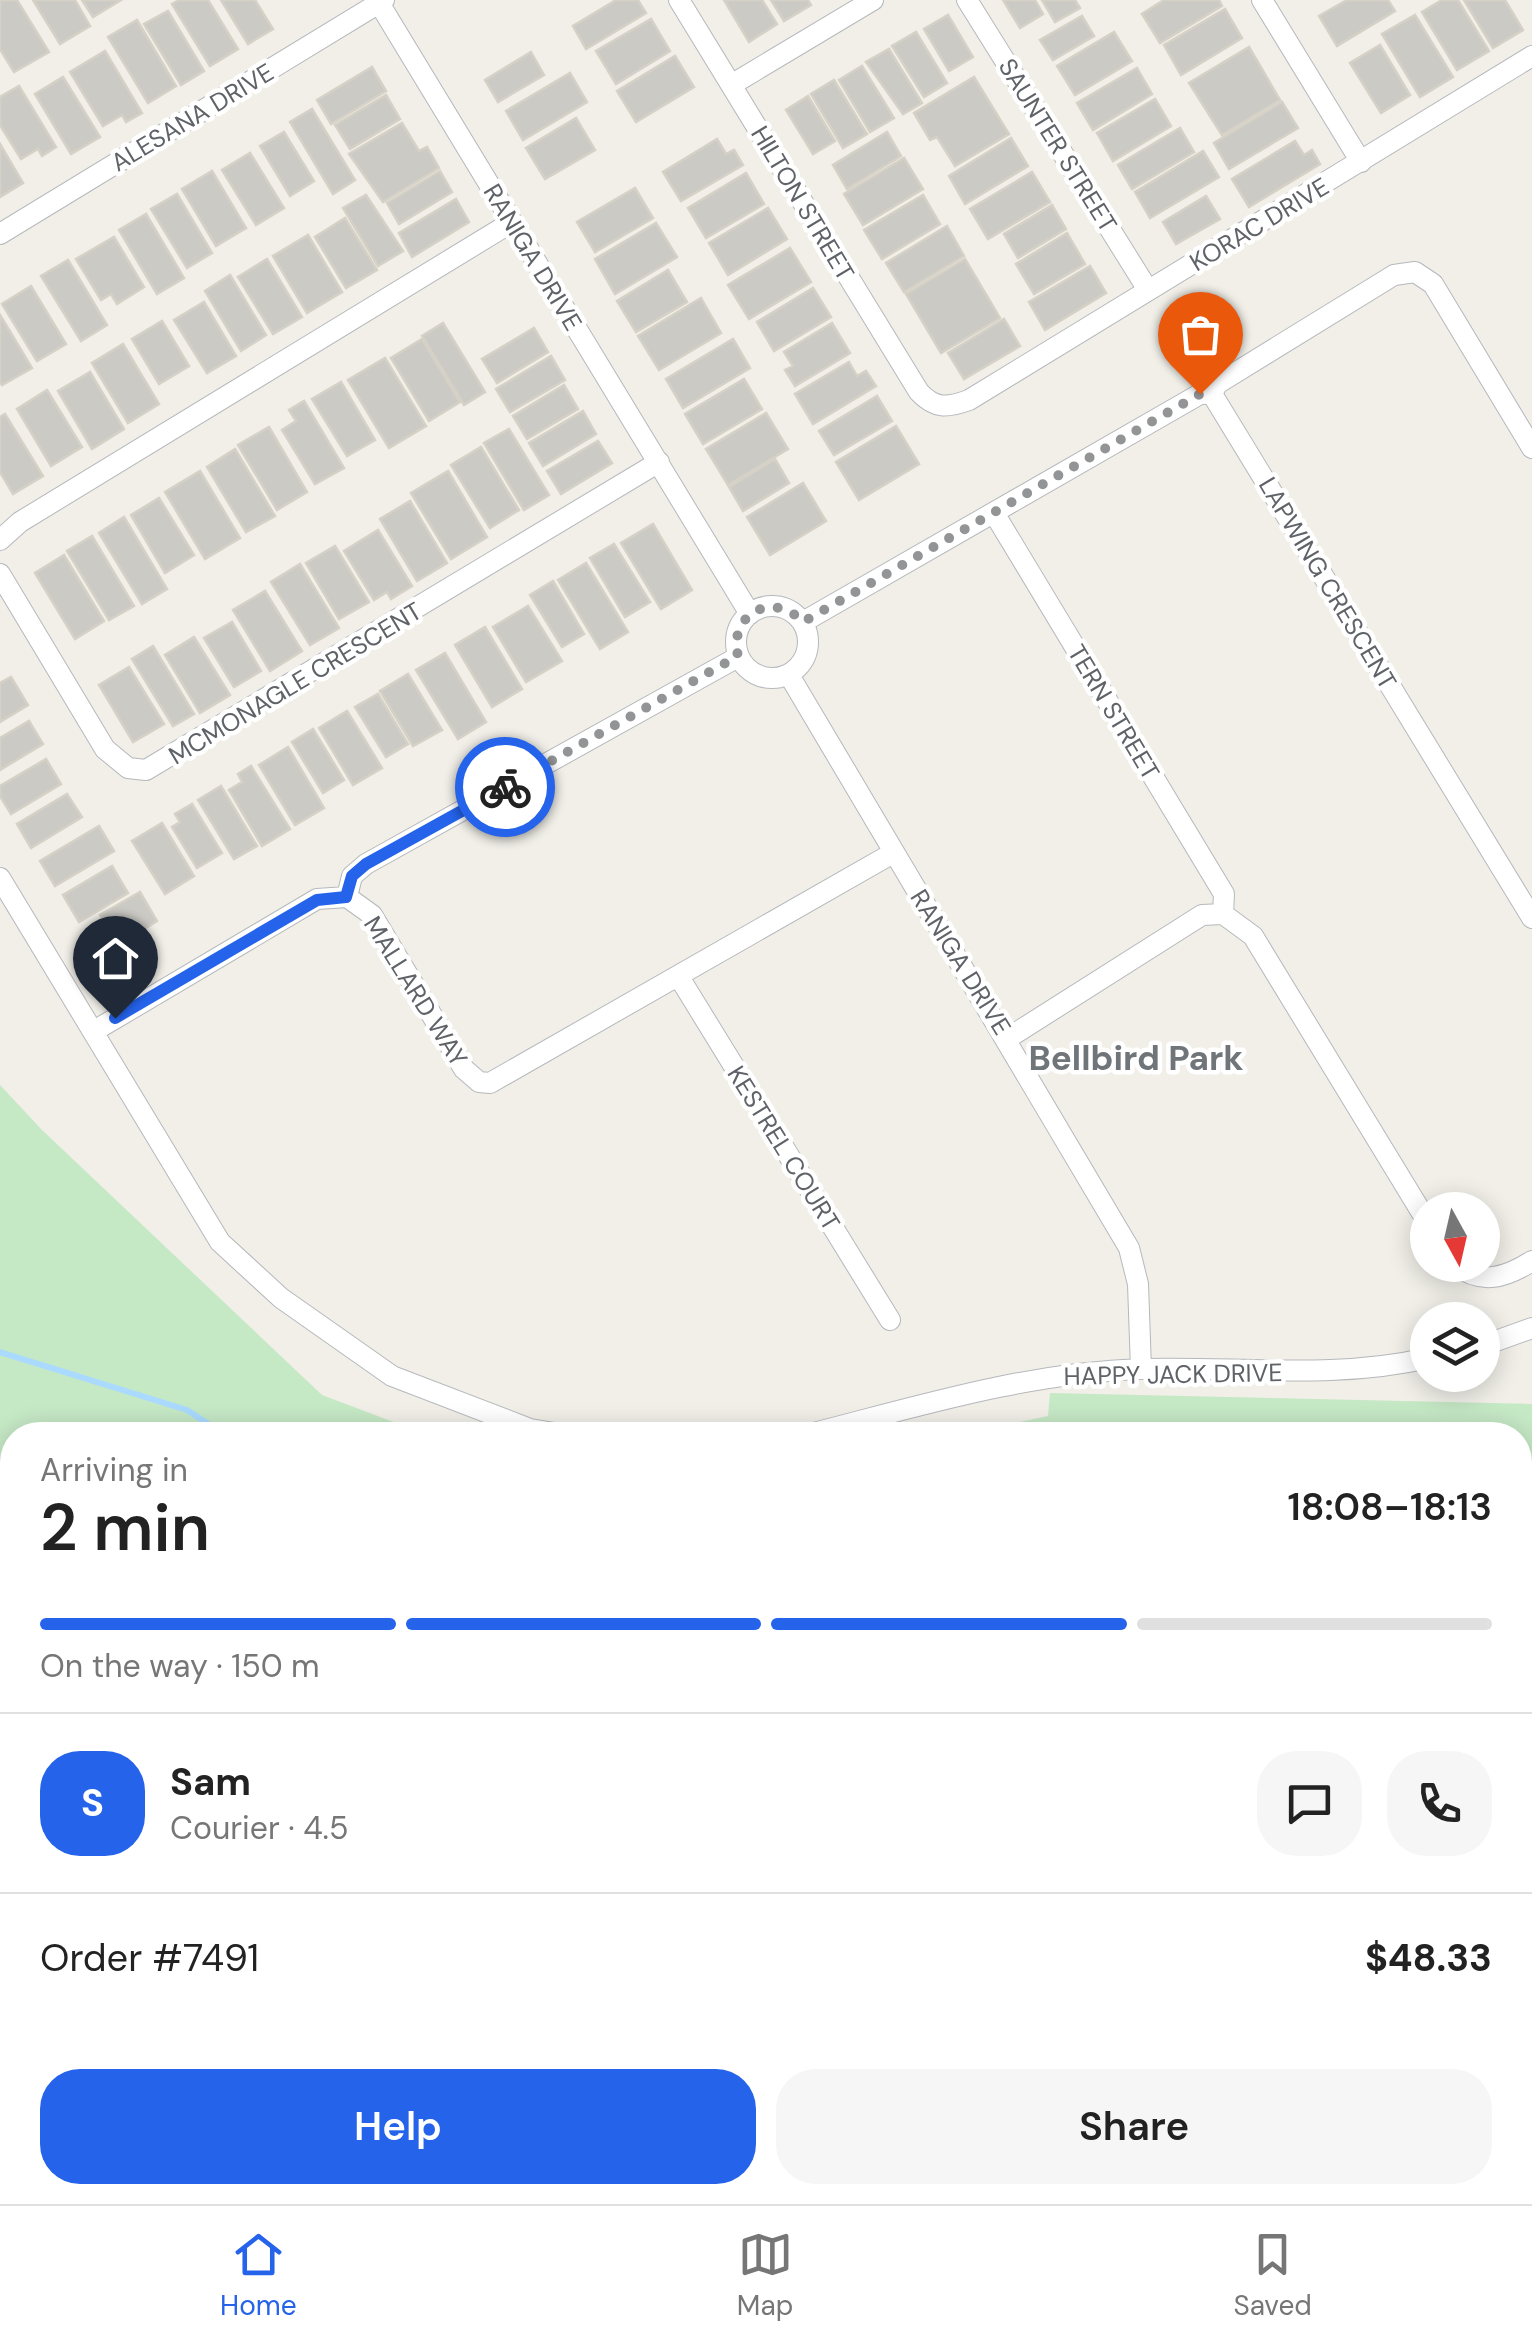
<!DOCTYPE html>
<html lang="en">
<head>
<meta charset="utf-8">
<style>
	:root { --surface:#fff; --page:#f6f6f6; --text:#222; --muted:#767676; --line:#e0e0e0; --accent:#2563eb }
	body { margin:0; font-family:"DM Sans",sans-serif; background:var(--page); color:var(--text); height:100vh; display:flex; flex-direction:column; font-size:38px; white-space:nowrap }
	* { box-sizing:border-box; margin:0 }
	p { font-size:32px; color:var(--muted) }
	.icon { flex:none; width:55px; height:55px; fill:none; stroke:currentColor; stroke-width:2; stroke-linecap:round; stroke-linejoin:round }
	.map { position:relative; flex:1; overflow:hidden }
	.panel { position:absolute; left:0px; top:1422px; width:1532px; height:782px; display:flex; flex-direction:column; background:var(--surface); border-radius:40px 40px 0 0; box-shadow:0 5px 25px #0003 }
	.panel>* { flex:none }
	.needle { width:65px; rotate:172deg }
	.controls { position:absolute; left:1410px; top:1192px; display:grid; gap:20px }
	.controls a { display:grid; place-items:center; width:90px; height:90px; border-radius:50%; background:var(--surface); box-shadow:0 5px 25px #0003; font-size:50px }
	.pin { position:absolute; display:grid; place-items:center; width:85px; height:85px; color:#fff; margin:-102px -42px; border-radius:50% 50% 50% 0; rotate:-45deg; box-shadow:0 0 10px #0007 }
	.pin .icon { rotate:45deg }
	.courier { position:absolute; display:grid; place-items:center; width:100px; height:100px; margin:-50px; border:8px solid #2563eb; border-radius:50%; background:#fff; color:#222; box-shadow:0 2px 12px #0007 }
	.head em { font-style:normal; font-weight:600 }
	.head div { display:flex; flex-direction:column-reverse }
	.head { display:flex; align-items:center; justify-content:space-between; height:170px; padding:0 40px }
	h1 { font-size:65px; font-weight:600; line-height:75px }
	.bar { display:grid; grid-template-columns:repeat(4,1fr); gap:15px 10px; align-content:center; height:120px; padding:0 40px }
	.bar i { height:12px; border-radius:8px; background:var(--line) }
	.bar .active { background:var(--accent) }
	.bar p { grid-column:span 4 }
	.line { display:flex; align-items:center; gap:25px; padding:0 40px; border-top:2px solid var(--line) }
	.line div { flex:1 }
	.round { display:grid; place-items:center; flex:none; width:105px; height:105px; border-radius:40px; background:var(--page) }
	.action { display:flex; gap:20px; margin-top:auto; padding:20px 40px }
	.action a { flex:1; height:115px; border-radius:40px; background:var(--accent); color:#fff; font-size:40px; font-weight:600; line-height:115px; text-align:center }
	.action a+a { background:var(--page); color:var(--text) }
	.dock { display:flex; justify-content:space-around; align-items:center; height:140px; border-top:2px solid var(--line); background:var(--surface); font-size:28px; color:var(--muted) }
	.dock a { display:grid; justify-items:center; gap:5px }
	.dock .active { color:var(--accent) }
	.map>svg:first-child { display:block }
	.green { fill:#c5e8c5 }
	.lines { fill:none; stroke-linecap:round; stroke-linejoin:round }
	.stream { stroke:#aadaff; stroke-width:6 }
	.building { fill:#cccac5; stroke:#d6d1c6; stroke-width:2.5 }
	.minor-casing { stroke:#b5b8bc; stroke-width:22 }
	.minor { stroke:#fff; stroke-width:20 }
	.done { stroke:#929495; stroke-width:10; stroke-dasharray:0 18 }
	.route { stroke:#2563eb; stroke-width:12 }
	.labels { text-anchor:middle; stroke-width:9; stroke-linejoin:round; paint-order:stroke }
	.street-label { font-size:25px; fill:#5f6368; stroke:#fff }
	.district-label { font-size:35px; font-weight:bold; fill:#70757a; stroke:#fff }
</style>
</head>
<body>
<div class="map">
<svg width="1532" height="2204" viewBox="0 0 1532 2204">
	<rect width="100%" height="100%" fill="#f1efe8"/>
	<path class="green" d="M 0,1085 L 42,1130 L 322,1395 L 428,1435 L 12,1435 L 12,1571 L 0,1574 Z
		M 1050,1393 L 1532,1404 L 1532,1709 L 1520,1710 L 1520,1435 L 959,1435 L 1048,1416 Z
		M 1102,2193 L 1102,2192 L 1228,2193 L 1221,2204 L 1096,2204 Z"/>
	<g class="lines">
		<path class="stream" d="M 0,1352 L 187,1410 L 225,1435
			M 1520,1572 L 1532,1570"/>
	</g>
	<path class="building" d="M 0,0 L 17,0 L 49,52 L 14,72 L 0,49 Z
		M 33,0 L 75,0 L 90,26 L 60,44 Z
		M 82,0 L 121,0 L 93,17 Z
		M 179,0 L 208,0 L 238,49 L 210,66 L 172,4 Z
		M 221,0 L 255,0 L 273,29 L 248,44 Z
		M 616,0 L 638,0 L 646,13 L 586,49 L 573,26 Z
		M 724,0 L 762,0 L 777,24 L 749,42 Z
		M 771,0 L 808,0 L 811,5 L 784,21 Z
		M 1003,0 L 1035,0 L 1043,14 L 1020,28 Z
		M 1042,0 L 1075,0 L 1080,8 L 1055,22 Z
		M 1164,0 L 1219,0 L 1222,6 L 1160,43 L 1142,14 Z
		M 1347,0 L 1388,0 L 1395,11 L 1337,46 L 1319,16 Z
		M 1442,0 L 1458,0 L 1489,51 L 1457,70 L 1422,12 Z
		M 1464,0 L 1505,0 L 1523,30 L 1493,48 Z
		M 1225,9 L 1242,38 L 1181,75 L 1164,45 Z
		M 168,11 L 204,71 L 181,85 L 144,24 Z
		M 948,15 L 973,57 L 949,71 L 924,29 Z
		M 1415,15 L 1453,77 L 1420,97 L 1382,34 Z
		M 1082,16 L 1094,36 L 1053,60 L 1040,40 Z
		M 651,19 L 670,51 L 616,84 L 596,51 Z
		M 137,20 L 176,86 L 148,103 L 108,37 Z
		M 916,32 L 947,83 L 924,97 L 892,46 Z
		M 1114,32 L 1132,61 L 1075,95 L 1057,66 Z
		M 1380,45 L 1410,95 L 1381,113 L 1350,63 Z
		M 1249,47 L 1280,100 L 1222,135 L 1189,83 Z
		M 889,49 L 922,103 L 903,114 L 866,62 Z
		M 105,51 L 142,113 L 126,122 L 122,115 L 103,126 L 70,72 Z
		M 531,52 L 544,75 L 498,102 L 485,80 Z
		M 675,56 L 694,87 L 636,122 L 617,91 Z
		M 862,66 L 894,118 L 870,132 L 839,80 Z
		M 372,67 L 386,91 L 331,124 L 317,100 Z
		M 1137,68 L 1152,94 L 1093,130 L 1077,103 Z
		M 570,73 L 587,102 L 523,140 L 506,111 Z
		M 63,77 L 100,137 L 71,154 L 35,94 Z
		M 974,77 L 1009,134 L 955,166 L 937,137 L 930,140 L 914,113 Z
		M 834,80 L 867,134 L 843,148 L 811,94 Z
		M 19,86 L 56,147 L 42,156 L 38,149 L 21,159 L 0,125 L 0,97 Z
		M 386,95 L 400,119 L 350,149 L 335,125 Z
		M 808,96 L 835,141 L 813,154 L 786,110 Z
		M 1155,99 L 1171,126 L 1113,161 L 1097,133 Z
		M 1282,102 L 1298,128 L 1229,169 L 1214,143 Z
		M 312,109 L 355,180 L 333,194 L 290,122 Z
		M 576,118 L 595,150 L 545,179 L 526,148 Z
		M 402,123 L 419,151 L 427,147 L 439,168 L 383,202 L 349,154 Z
		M 1180,128 L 1194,152 L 1132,189 L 1118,165 Z
		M 284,132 L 314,181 L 290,196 L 260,146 Z
		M 887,132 L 901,156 L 847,189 L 833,165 Z
		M 1011,138 L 1028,166 L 965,204 L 949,176 Z
		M 717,139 L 726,154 L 734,150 L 743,165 L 681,201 L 663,172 Z
		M 1295,141 L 1304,155 L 1312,150 L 1320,164 L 1249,207 L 1232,179 Z
		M 0,144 L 23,183 L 0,197 Z
		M 1203,151 L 1219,177 L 1150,218 L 1135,192 Z
		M 250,153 L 284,208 L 256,225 L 222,170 Z
		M 904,158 L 923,189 L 863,225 L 844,194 Z
		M 212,171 L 246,228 L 216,246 L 182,189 Z
		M 440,171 L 452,192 L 399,224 L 387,203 Z
		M 1032,172 L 1050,202 L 988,239 L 970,209 Z
		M 746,173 L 764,204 L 706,238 L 688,208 Z
		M 635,188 L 653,218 L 595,252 L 577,222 Z
		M 177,194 L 212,253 L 187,268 L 151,209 Z
		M 366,195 L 403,251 L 378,266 L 343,208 Z
		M 923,195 L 940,224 L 882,259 L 864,230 Z
		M 1206,196 L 1220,219 L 1176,244 L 1163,222 Z
		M 456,199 L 469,222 L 412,257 L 399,233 Z
		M 1052,205 L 1066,229 L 1018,258 L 1004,234 Z
		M 768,208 L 787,239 L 728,275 L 709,243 Z
		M 146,214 L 184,278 L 157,294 L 119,230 Z
		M 345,218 L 377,270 L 346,288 L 315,237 Z
		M 656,223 L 677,257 L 615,294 L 595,259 Z
		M 947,226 L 964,256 L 904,292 L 886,263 Z
		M 1067,233 L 1085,264 L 1034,294 L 1016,264 Z
		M 308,235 L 342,292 L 307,313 L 273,256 Z
		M 114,237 L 144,287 L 117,304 L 111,294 L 101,300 L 76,259 Z
		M 790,248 L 811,282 L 749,319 L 728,285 Z
		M 267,259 L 302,317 L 273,334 L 238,277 Z
		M 965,259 L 1000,318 L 941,353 L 906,294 Z
		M 68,260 L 107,325 L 81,341 L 41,276 Z
		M 1090,266 L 1106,293 L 1045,330 L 1029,302 Z
		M 668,270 L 687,302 L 636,332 L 617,301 Z
		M 230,275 L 266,335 L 241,351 L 205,291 Z
		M 31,286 L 66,344 L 37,361 L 2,304 Z
		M 813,288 L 831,317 L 774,351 L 757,322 Z
		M 701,298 L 721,333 L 659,370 L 638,336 Z
		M 204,302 L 236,356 L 207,373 L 174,320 Z
		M 0,315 L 32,368 L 2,385 L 0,382 Z
		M 1004,319 L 1020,346 L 964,379 L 948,353 Z
		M 162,321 L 189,366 L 159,384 L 132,339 Z
		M 443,323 L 485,392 L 464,405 L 422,336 Z
		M 832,323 L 850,353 L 795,386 L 785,370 L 793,366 L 784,352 Z
		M 534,328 L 548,352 L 497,383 L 482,359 Z
		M 422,339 L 460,402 L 429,421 L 391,358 Z
		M 733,339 L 750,368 L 683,408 L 666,379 Z
		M 123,344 L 159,404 L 128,423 L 92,363 Z
		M 551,356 L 565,380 L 510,412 L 496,389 Z
		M 385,358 L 426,426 L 389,448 L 348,380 Z
		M 849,362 L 857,376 L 866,371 L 876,386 L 813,424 L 795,394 Z
		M 90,372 L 124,429 L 92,449 L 58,391 Z
		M 744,379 L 762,409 L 703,444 L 685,414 Z
		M 341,382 L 375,440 L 347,456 L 312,399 Z
		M 564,385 L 578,409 L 527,439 L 513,416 Z
		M 47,390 L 82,447 L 51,466 L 17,409 Z
		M 877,396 L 892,421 L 834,455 L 819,431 Z
		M 304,401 L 344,468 L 315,484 L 282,430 L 296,421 L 289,410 Z
		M 583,411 L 596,434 L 543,466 L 529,443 Z
		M 766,413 L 788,449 L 728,485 L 706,449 Z
		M 5,414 L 43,476 L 13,494 L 0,472 L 0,417 Z
		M 896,426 L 919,464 L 859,500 L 836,462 Z
		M 269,427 L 307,492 L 277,510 L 238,445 Z
		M 509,429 L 549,495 L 524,510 L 484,443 Z
		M 598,441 L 612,463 L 561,494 L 547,471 Z
		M 481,447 L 519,510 L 490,528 L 451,465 Z
		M 235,449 L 275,516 L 246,532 L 207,467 Z
		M 775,459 L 789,483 L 743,511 L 729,487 Z
		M 200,471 L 240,538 L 205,559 L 165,492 Z
		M 448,471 L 487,537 L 451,559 L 411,493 Z
		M 803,483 L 826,521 L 770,555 L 747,517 Z
		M 159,498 L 194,555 L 165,573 L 131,515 Z
		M 410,501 L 447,563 L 417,581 L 380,519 Z
		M 124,517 L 167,589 L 142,604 L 99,533 Z
		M 653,524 L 692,590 L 661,609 L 621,543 Z
		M 378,530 L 412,586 L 391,599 L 387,592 L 374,600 L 344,551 Z
		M 92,536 L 134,606 L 109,620 L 67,551 Z
		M 614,544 L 650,602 L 625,617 L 590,558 Z
		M 335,546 L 369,602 L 339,619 L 306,563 Z
		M 64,555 L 104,621 L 75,639 L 35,573 Z
		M 586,563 L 628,632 L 600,649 L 558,580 Z
		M 300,564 L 339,628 L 310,645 L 271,582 Z
		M 553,581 L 584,634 L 562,647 L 530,595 Z
		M 265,591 L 302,651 L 270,671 L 233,610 Z
		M 528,606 L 562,661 L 526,682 L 493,627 Z
		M 232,622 L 261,671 L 234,687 L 204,638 Z
		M 485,627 L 522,689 L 492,707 L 455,645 Z
		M 194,637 L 230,695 L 200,713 L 165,655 Z
		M 153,646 L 194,714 L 173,726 L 132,659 Z
		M 445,653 L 486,722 L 458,739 L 416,670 Z
		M 129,667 L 164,724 L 133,742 L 99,685 Z
		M 408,674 L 442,730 L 413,746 L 380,691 Z
		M 11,677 L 28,705 L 0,722 L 0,683 Z
		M 378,694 L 408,744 L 386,757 L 355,707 Z
		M 347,711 L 382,768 L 353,785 L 319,728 Z
		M 29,721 L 43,744 L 0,770 L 0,738 Z
		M 313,729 L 344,780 L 323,793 L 292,742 Z
		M 288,747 L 324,808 L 295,825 L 259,765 Z
		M 46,759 L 61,784 L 11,814 L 0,796 L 0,786 Z
		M 251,766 L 290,829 L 262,846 L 229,790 L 242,782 L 238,774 Z
		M 221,786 L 257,846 L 234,859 L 198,800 Z
		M 67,794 L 82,817 L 31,848 L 17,824 Z
		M 192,804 L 222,853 L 197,868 L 172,827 L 180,822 L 175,814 Z
		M 162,823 L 194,876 L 165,894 L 132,841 Z
		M 99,826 L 114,851 L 55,886 L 40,861 Z
		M 112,866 L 128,893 L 79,922 L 63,895 Z
		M 140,892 L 157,921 L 98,957 L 88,940 L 108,928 L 100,915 Z
		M 12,2180 L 12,2192 L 55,2192 L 61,2204 L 8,2204 L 0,2187 Z
		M 72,2192 L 127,2192 L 107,2204 L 78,2204 Z"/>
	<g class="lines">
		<g class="minor-casing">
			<path id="minor" d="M 679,0 L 919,392 C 935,409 947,408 969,400 L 1532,56
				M 967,0 L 1148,290
				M 1262,0 L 1361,162
				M 379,3 L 750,614
				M 731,85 L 873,0
				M 0,234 L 384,0
				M 1212,394 L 1217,384 L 1394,275 L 1415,272 L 1433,284 L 1532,448
				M 994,513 L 1224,894 L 1223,914
				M 0,540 L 20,522 L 512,222
				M 0,574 L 105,749 L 128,768 L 146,770 L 659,462
				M736 642a36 36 0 1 1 72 0a36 36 0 1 1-72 0Z
				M 803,622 L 1200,394 L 1212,394 L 1532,918
				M 789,675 L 1129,1248 L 1138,1284 L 1141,1369
				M 0,878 L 220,1242 L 281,1298 L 392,1376 L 530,1429 L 567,1435
				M 347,897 L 352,876 L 366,864 L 738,657
				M 679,977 L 890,1320
				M 94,1031 L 317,899 L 347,897 L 372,915 L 464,1069 L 479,1082 L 490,1083 L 893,853
				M 1008,1038 L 1202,915 L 1223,914 L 1253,936 L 1428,1223
				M 1455,1265 C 1482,1285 1505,1278 1532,1261
				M 1482,1346 L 1532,1328
				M 806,1435 C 916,1407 1025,1373 1140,1369 C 1235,1366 1333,1380 1428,1358
				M 1520,1810 L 1525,1771
				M 0,2075 L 12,2070
				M 1520,2130 L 1532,2136
				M 537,2192 L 544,2204"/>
		</g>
		<use href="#minor" class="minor"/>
	</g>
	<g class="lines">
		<path class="done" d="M 505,787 L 738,656 C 728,614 773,590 803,622 L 1200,394"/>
		<path class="route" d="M 115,1018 L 317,900 L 346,897 L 352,876 L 366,864 L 505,787"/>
	</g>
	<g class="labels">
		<g class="street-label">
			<text transform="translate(192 117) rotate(-31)" y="9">ALESANA DRIVE</text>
			<text transform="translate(1058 145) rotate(58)" y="9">SAUNTER STREET</text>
			<text transform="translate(803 203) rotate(59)" y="9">HILTON STREET</text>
			<text transform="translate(1259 224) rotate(-31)" y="9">KORAC DRIVE</text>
			<text transform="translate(533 257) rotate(59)" y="9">RANIGA DRIVE</text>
			<text transform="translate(1328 583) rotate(59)" y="9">LAPWING CRESCENT</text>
			<text transform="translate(295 683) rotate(-31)" y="9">MCMONAGLE CRESCENT</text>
			<text transform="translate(1114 712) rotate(59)" y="9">TERN STREET</text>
			<text transform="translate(961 962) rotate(58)" y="9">RANIGA DRIVE</text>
			<text transform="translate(416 991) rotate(58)" y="9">MALLARD WAY</text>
			<text transform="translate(784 1148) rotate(58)" y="9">KESTREL COURT</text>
			<text transform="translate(1173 1374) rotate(-1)" y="9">HAPPY JACK DRIVE</text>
		</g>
		<g class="district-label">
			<text x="1136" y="1070">Bellbird Park</text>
		</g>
	</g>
</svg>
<div class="controls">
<a><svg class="needle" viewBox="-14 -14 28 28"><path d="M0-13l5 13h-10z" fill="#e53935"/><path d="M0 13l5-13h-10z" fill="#767676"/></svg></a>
<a><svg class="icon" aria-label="layers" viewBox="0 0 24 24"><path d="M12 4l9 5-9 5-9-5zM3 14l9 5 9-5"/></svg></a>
</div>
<div class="pin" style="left:1200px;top:394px;background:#ea580c"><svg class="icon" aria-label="bag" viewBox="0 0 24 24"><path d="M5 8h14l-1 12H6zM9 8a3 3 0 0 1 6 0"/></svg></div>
<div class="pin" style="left:115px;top:1018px;background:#1f2937"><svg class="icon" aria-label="home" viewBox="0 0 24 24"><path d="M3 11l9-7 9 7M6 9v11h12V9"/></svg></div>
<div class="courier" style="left:505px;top:787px"><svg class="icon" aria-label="bike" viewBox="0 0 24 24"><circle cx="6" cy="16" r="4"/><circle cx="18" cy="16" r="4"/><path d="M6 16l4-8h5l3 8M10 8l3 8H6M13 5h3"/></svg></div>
<section class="panel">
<div class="head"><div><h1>2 min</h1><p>Arriving in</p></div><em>18:08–18:13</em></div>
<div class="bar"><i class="active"></i><i class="active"></i><i class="active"></i><i></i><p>On the way · 150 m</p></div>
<div class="line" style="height:180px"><b class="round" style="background:var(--accent);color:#fff">S</b><div><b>Sam</b><p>Courier · 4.5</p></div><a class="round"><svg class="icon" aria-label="chat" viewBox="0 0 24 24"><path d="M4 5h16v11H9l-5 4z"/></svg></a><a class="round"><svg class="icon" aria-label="phone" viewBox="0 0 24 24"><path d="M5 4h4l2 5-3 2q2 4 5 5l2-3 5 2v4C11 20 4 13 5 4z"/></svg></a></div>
<div class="line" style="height:130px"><div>Order #7491</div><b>$48.33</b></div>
<div class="action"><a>Help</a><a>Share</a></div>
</section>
</div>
<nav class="dock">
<a class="active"><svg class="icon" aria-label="home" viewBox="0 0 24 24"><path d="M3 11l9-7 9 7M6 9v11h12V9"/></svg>Home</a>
<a><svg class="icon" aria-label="map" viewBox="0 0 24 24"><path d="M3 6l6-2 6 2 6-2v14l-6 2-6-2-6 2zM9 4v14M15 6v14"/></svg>Map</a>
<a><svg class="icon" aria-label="saved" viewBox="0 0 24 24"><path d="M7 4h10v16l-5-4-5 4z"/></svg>Saved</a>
</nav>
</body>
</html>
